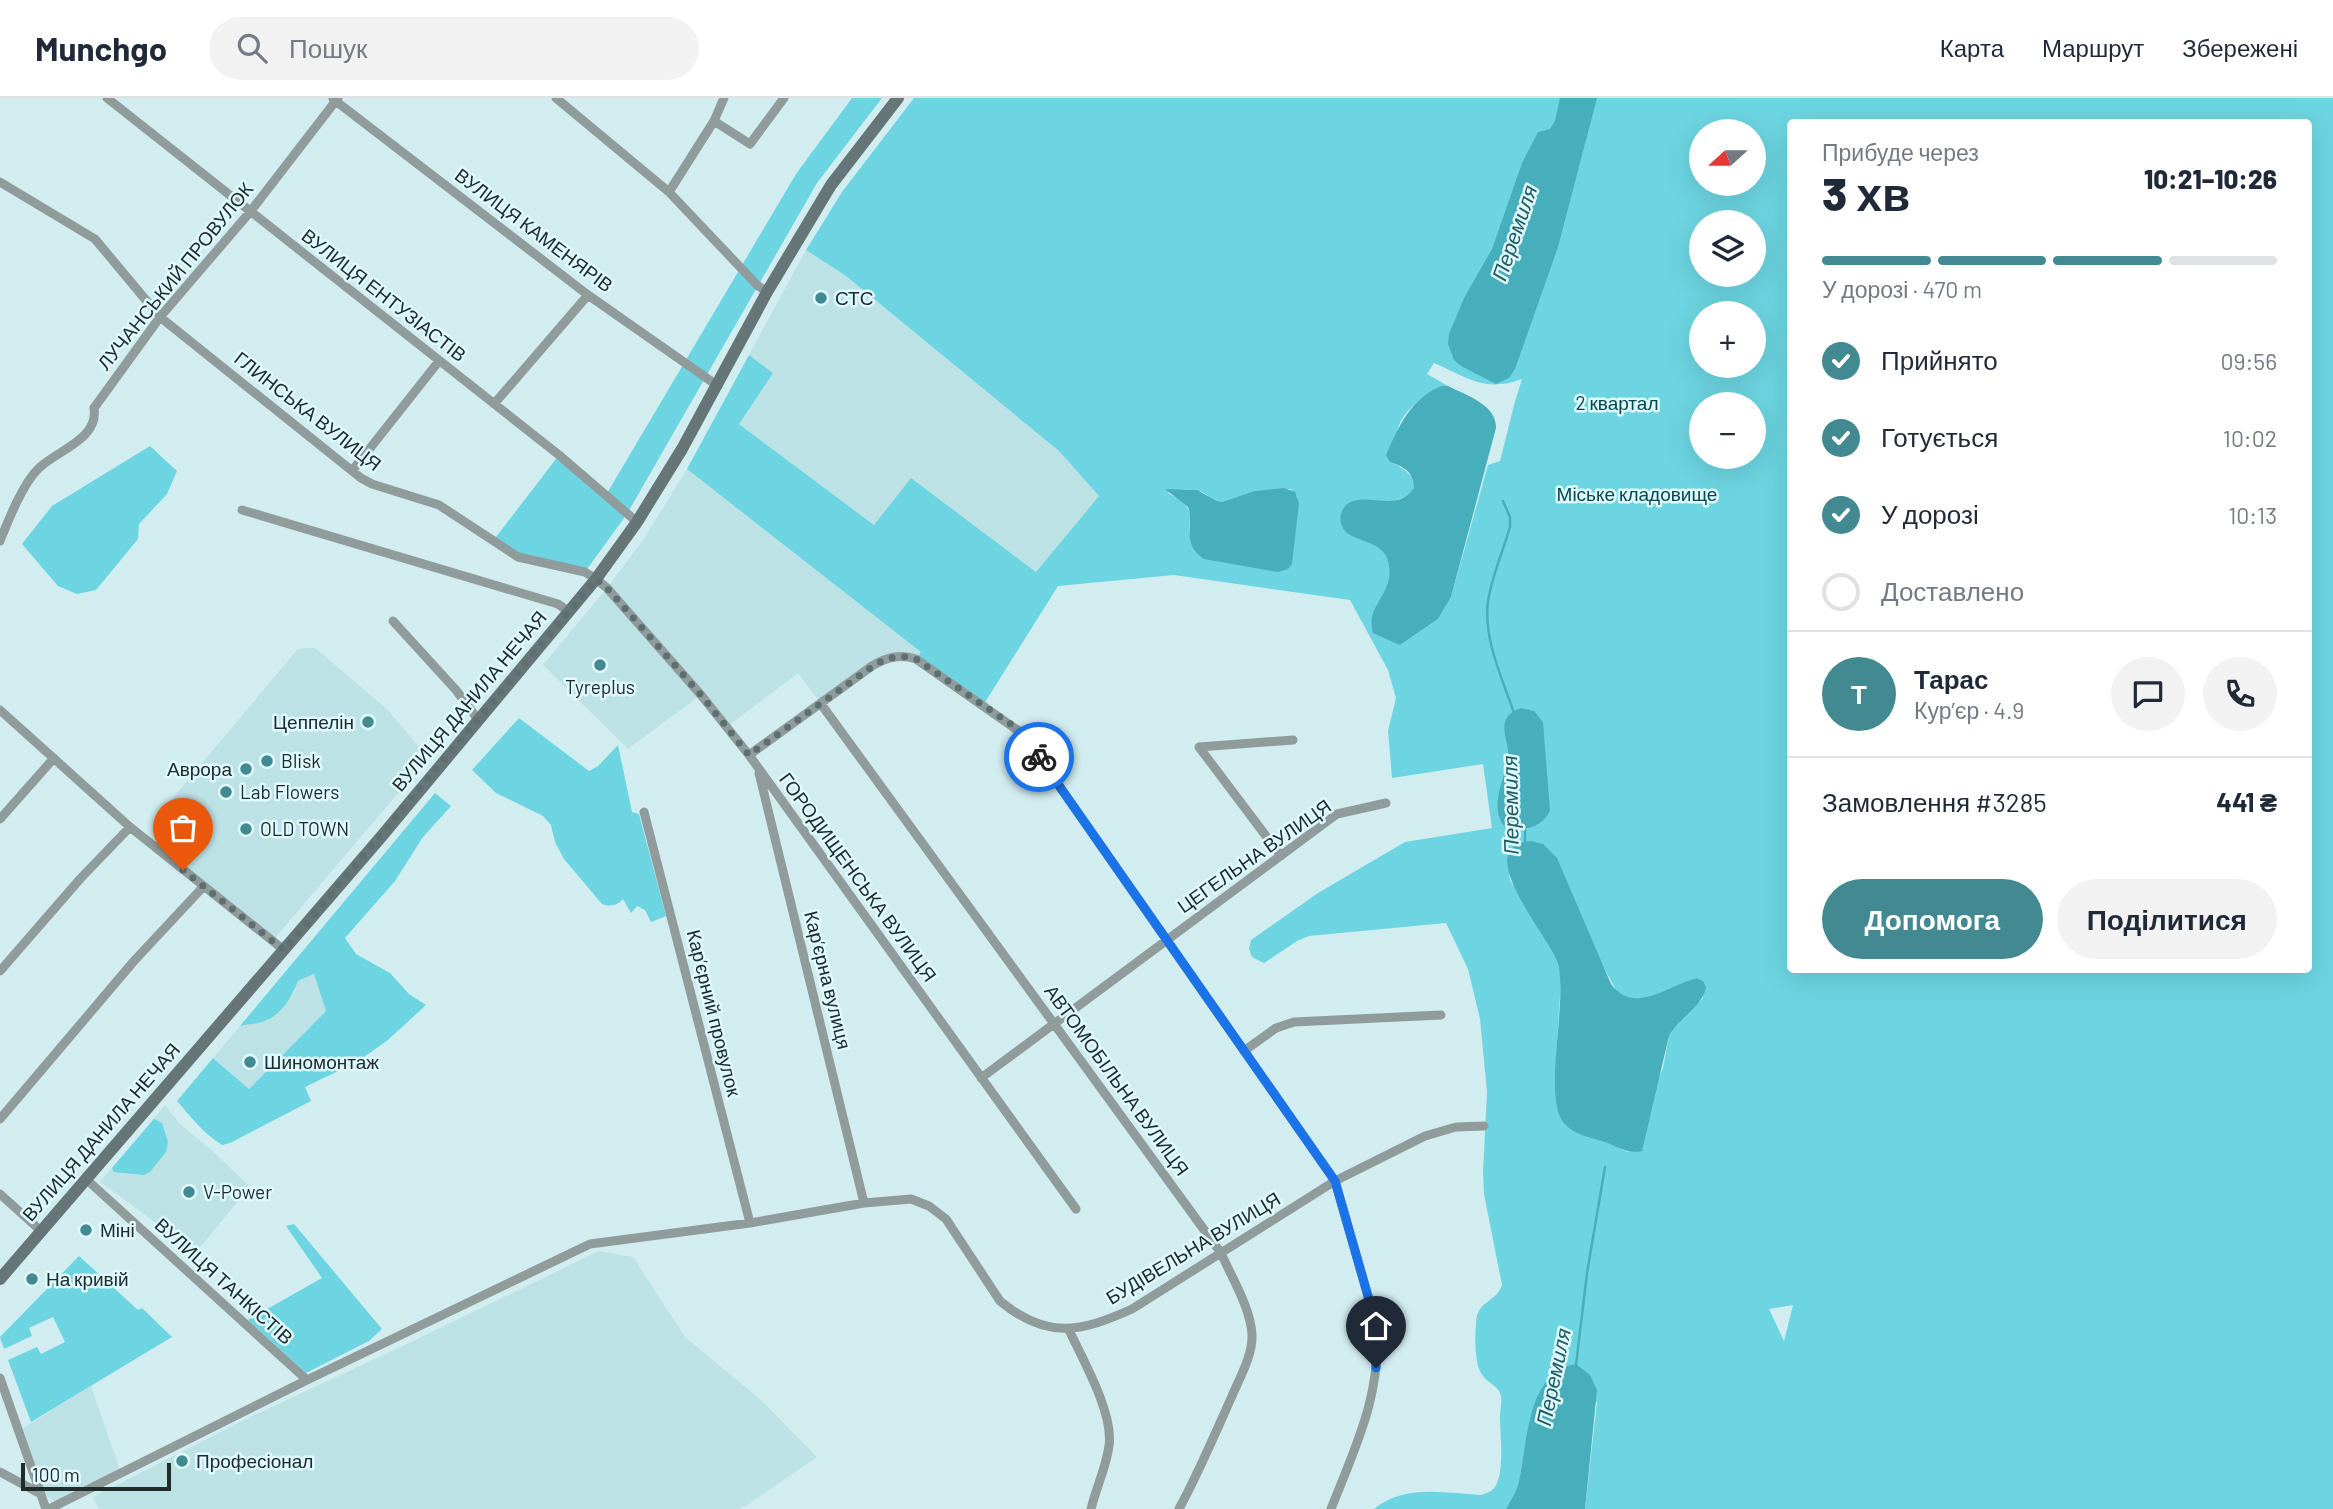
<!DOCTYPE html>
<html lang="uk">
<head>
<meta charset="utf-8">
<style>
	:root { --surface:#fff; --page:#f2f2f3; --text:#1f2937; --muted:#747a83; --line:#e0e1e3; --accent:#428991 }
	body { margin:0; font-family:Barlow,sans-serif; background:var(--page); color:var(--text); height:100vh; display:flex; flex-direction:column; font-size:26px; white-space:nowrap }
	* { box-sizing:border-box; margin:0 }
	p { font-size:23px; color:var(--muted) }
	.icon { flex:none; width:38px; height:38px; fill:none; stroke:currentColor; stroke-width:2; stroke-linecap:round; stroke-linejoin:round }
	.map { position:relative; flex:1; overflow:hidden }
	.details { position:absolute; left:1787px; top:21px; width:525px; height:854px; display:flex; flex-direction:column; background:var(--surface); border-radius:7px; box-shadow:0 7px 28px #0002 }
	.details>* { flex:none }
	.needle { width:46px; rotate:249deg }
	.buttons { position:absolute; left:1689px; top:21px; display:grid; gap:14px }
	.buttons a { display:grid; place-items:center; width:77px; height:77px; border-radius:50%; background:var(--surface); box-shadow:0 7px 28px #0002; font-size:35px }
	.scale { position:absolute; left:21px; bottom:18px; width:150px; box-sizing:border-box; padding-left:7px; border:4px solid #202b2c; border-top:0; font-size:19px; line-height:24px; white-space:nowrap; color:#202b2c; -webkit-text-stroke:5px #dffafe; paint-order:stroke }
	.pin { position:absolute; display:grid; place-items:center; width:60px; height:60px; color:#fff; margin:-72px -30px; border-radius:50% 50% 50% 0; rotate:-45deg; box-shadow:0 0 7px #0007 }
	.pin .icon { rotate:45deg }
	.courier { position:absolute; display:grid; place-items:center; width:70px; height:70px; margin:-35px; border:5px solid #1a73e8; border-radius:50%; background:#fff; color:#222; box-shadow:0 2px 9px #0007 }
	.overview em { font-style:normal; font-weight:800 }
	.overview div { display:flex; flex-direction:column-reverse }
	.overview { display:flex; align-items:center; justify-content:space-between; height:119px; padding:0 35px }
	h1 { font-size:46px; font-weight:800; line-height:52px }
	.bar { display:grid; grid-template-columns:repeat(4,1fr); gap:10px 7px; align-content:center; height:84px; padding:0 35px }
	.bar i { height:9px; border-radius:5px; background:var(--line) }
	.bar .on { background:var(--accent) }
	.bar p { grid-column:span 4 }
	.line { display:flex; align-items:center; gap:18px; padding:0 35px; border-top:2px solid var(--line) }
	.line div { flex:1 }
	.round { display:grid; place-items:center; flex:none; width:74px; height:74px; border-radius:37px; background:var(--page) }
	ol { padding:0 35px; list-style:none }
	li { display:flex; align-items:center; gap:21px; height:77px }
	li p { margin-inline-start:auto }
	li .icon { padding:7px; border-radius:50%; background:var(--accent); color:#fff; stroke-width:4 }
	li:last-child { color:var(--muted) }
	li i { width:38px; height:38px; border:4px solid var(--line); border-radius:50% }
	.primary-button { display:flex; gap:14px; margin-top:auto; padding:14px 35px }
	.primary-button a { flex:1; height:80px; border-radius:42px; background:var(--accent); color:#fff; font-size:28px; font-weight:800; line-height:80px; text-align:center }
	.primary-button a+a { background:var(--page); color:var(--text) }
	header { display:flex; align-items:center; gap:42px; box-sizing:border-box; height:98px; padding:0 35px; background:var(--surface); border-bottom:2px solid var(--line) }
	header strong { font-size:33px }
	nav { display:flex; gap:38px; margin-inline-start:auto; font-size:24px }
	.search { width:490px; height:63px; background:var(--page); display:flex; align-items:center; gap:18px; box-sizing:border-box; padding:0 24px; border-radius:38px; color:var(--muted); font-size:26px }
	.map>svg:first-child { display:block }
	.built { fill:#bde2e6 }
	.green { fill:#6cd5e1; fill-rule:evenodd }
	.water { fill:#46afbb }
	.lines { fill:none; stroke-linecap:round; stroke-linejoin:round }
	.stream { stroke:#46afbb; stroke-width:2.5 }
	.minor { stroke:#909b9c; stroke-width:9 }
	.secondary { stroke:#667678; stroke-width:12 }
	.done { stroke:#5e6f71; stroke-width:7; stroke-dasharray:0 12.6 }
	.route { stroke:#1a73e8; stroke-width:9 }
	.poi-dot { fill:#428991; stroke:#dffafe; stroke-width:2.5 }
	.labels { text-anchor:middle; stroke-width:5; stroke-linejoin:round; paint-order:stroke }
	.street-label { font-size:19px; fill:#202b2c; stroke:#dffafe }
	.poi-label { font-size:19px; fill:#202b2c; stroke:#dffafe; text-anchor:start }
	.park-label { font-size:19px; fill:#05484e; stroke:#dffafe }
	.water-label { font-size:21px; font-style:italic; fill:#205b61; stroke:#dffafe }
</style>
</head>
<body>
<header>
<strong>Munchgo</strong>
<div class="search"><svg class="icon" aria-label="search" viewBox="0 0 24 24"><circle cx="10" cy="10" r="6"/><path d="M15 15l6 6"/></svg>Пошук</div>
<nav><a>Карта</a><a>Маршрут</a><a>Збережені</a></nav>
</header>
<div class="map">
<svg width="2333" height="1411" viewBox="0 0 2333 1411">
	<rect width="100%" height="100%" fill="#d2edf0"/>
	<path class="built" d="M 806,152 L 846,178 L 1059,353 L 1099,398 L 1036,474 L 912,381 L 874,427 L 738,325 L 773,275 L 749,257 Z
		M 687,371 L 922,554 L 916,561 L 893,559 L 821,606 L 798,575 L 727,629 L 701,597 L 628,651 L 543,567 L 607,490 L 643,442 Z
		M 305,550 L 315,550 L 387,611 L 428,660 L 275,840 L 164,752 L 154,732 L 157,719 L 297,552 Z
		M 315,876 L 326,913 L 249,991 L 213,960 L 240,928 L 266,923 L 275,917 L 294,895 L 298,883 Z
		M 165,1007 L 179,1025 L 216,1056 L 250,1089 L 196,1154 L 100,1084 Z
		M 599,1153 L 633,1159 L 685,1239 L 761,1302 L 817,1359 L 747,1407 L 738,1411 L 99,1411 L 93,1399 L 246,1321 L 407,1246 Z
		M 91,1288 L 120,1372 L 59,1403 L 53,1403 L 45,1396 L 23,1330 Z"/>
	<path class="green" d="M 852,0 L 882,0 L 817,85 L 627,416 L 585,474 L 527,462 L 493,443 L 559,357 L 606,397 L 796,76 Z
		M 914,0 L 2333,0 L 2333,1411 L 1585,1411 L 1597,1304 L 1544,1286 L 1530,1320 L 1518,1390 L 1506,1411 L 1374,1411 C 1404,1386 1445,1395 1481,1397 C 1487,1395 1491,1394 1495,1389 C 1505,1373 1500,1337 1500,1319 C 1500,1312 1502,1305 1501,1298 C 1498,1287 1489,1286 1483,1278 C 1474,1267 1475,1240 1476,1225 C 1477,1202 1496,1205 1502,1187 L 1484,1096 L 1483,1075 L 1487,994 L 1480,921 L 1468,871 L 1446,825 L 1309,838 L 1297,843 L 1264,865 L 1252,859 L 1249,851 L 1251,842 L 1318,795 L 1405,744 L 1492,730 L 1483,666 L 1392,680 L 1388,633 L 1396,600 L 1388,572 L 1350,502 L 1174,477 L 1058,488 L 984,606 L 916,561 L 921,554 L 687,371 L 749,257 L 773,275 L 739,326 L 874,427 L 911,380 L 1036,474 L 1099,398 L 1059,353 L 846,178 L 806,152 L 842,94 ZM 1790,24 L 2308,24 L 2308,872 L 1790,872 ZM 1701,33 L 1754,33 L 1754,86 L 1701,86 ZM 1701,124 L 1754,124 L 1754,177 L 1701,177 ZM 1701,215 L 1754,215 L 1754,268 L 1701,268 ZM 1434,265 C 1467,279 1484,295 1522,281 L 1514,307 L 1500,363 L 1488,367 L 1451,499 L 1438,521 L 1400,547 L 1376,508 C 1380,502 1386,495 1388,488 C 1392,475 1390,455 1376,447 C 1364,441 1350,440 1342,428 L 1356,402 C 1369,403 1383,406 1396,402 C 1429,392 1412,373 1390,364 C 1393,351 1395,337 1400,325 C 1407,310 1431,289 1448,288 L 1427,276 ZM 1701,306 L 1754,306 L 1754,359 L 1701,359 ZM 1291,391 L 1297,399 L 1193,449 C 1182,417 1204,415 1168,395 C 1176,391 1193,390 1202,394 C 1209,398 1214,403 1222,404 L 1254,393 ZM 1521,744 L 1537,744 L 1617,894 C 1642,910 1665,893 1690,882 L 1697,880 L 1703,883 L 1703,900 L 1672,931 L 1669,938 L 1663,970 L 1628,1054 L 1609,1045 L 1556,962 L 1561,881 L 1556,857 L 1510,782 L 1508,762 ZM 1793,1207 L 1784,1243 L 1769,1211 Z
		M 150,348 L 177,373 L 167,396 L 139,426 L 138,441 L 96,492 L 77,496 L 58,488 L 22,446 L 52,408 Z
		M 519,620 L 589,673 L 598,668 L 618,647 L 632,714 L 639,716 L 666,818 L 651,824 L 645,812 L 637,808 L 631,815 L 623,801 C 617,808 610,809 602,806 L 564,761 L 555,744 L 551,727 L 543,718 L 496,695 L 472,672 Z
		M 435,695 L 451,708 L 423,739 L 395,783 L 345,840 L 356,856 L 390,875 L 409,896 L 426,907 L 388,942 L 357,964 L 305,989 L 311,1003 L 230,1045 L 222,1047 C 204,1036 190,1018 177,1003 L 213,960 L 249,991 L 326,913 L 314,876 L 298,883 C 293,897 282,916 267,922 C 259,926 248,926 240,928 Z
		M 154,1021 L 162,1025 L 168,1044 L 166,1054 L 150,1074 L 144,1077 L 114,1074 L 112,1070 Z
		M 294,1126 L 382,1231 L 369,1243 L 306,1275 L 248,1222 L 322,1180 L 286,1128 Z
		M 79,1158 L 138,1212 L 142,1210 L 172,1239 L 31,1324 L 8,1262 L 37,1249 L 41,1256 L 65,1244 L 53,1219 L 29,1230 L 32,1238 L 4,1251 L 0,1239 Z"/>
	<path class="water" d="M 1560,0 L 1597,0 L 1558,149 L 1515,271 L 1509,280 L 1496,286 L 1461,268 L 1454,262 L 1448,246 L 1449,236 L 1464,200 L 1492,151 L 1522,65 L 1538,34 L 1550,31 L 1555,23 Z
		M 1442,288 L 1448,288 C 1466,297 1497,307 1496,330 L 1451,499 L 1438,521 L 1400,547 L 1373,535 C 1365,507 1393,498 1389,469 C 1387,446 1367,446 1350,437 C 1336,429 1338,408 1353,403 C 1373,397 1398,413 1414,390 C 1414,373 1403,369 1390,364 L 1386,357 C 1398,330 1411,299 1442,288 Z
		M 1284,390 L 1295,394 L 1299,405 L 1292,466 L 1288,471 L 1278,474 L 1204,461 C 1180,445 1195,428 1188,409 L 1165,391 L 1197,392 L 1217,403 L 1222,404 L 1254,393 Z
		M 1520,610 L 1534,613 L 1543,624 L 1550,713 C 1541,731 1520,735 1503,727 C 1489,704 1506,681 1508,657 C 1509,646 1502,635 1505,624 C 1507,616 1513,614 1520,610 Z
		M 1531,743 L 1543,746 L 1557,760 L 1611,886 C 1635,918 1668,887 1697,880 L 1703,883 L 1706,889 C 1703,909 1678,920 1669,938 L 1642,1053 C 1628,1057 1615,1047 1602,1043 C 1588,1039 1573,1036 1564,1025 C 1542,999 1568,905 1558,866 C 1552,841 1467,748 1531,743 Z
		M 1576,1266 L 1590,1277 L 1597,1292 L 1585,1411 L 1506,1411 C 1510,1403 1516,1395 1518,1387 C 1528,1348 1525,1274 1576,1266 Z"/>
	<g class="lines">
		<path class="stream" d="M 1503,403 L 1510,419 L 1510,429 C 1503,453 1492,478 1488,503 C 1483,540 1502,580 1514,615
			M 1525,745 L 1525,727
			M 1576,1267 L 1587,1175 L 1605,1069"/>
		<path class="minor" d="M 107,0 L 559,357 L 637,424
			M 556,0 L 669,94 L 757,187 L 767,194
			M 333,1 L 588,197 L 718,288
			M 714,23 L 750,46 L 784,0
			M 0,84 L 95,141 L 160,219 L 361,380 L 372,386 L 439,407 L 518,459 L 585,474 L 596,481 L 607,490 L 701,597 L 749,657 L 1076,1111
			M 669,94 L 714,23 L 724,0
			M 494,306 L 588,197
			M 352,373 L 439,263
			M 242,412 L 558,506 L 569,514
			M 0,443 C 8,423 23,385 39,370 C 58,352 99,341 94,310 L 160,219 L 250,114 L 338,0
			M 393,523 L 456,592 L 479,623
			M 821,606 L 1221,1155 C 1232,1180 1250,1209 1252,1236 C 1253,1257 1240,1279 1232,1298 C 1215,1336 1199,1374 1179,1411
			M 0,612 L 130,729 L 284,852
			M 749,657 L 872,568 C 887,559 900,556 916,561 L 1023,636 L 1335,1083 L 1376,1226 C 1383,1294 1355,1350 1331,1411
			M 759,675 L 864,1105
			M 644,714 L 750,1125
			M 0,721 L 54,660
			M 1281,758 L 1199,649 L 1293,642
			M 0,873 L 80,781 L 130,729
			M 1244,953 L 1276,930 L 1294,924 L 1441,917
			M 981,980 L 1337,716 L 1386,705
			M 0,1021 L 134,863 L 203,789
			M 86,1081 L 307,1282
			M 0,1096 L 41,1133
			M 1069,1232 C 1083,1262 1114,1316 1109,1348 C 1106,1370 1096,1390 1091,1411
			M 0,1280 L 46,1411
			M 0,1374 L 39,1395
			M 49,1411 L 307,1282 L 590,1146 L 750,1125 L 864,1105 L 911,1101 L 929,1108 L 946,1121 L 1000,1203 C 1047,1242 1081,1234 1132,1211 L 1335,1083 L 1425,1038 L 1456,1029 L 1484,1028"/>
		<path class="secondary" d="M 0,1181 L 381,739 L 596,481 L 637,424 L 682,351 L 767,194 L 831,87 L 898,0"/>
	</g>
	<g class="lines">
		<path class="done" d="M 183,772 L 284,852 L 596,481 L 607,490 L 701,597 L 749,657 L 873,568 C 887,559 901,556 916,561 L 1012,627 L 1023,636 L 1039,659"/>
		<path class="route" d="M 1039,659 L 1335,1083 L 1376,1226 L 1376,1270"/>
	</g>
	<g class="poi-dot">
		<circle cx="821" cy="200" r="7"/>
		<circle cx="600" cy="567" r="7"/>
		<circle cx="368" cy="624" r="7"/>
		<circle cx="267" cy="663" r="7"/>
		<circle cx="246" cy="671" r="7"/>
		<circle cx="226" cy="694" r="7"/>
		<circle cx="246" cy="731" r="7"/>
		<circle cx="250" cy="964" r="7"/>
		<circle cx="189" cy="1094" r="7"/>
		<circle cx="86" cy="1132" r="7"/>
		<circle cx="32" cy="1181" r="7"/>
		<circle cx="182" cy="1363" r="7"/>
	</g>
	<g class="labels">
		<g class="street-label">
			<text transform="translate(534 132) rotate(37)" y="7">ВУЛИЦЯ КАМЕНЯРІВ</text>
			<text transform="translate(175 178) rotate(-51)" y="7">ЛУЧАНСЬКИЙ ПРОВУЛОК</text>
			<text transform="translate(384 197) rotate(38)" y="7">ВУЛИЦЯ ЕНТУЗІАСТІВ</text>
			<text transform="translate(308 313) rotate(38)" y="7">ГЛИНСЬКА ВУЛИЦЯ</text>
			<text transform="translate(469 603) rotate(-50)" y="7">ВУЛИЦЯ ДАНИЛА НЕЧАЯ</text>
			<text transform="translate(1254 758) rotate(-35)" y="7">ЦЕГЕЛЬНА ВУЛИЦЯ</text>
			<text transform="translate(858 779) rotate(54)" y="7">ГОРОДИЩЕНСЬКА ВУЛИЦЯ</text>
			<text transform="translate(828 882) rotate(76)" y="7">Карʼєрна вулиця</text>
			<text transform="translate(714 915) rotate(76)" y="7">Карʼєрний провулок</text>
			<text transform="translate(1117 982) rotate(54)" y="7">АВТОМОБІЛЬНА ВУЛИЦЯ</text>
			<text transform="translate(101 1034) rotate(-49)" y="7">ВУЛИЦЯ ДАНИЛА НЕЧАЯ</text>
			<text transform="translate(1193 1150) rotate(-31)" y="7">БУДІВЕЛЬНА ВУЛИЦЯ</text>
			<text transform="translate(224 1183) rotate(42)" y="7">ВУЛИЦЯ ТАНКІСТІВ</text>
		</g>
		<g class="poi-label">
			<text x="835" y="207">СТС</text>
			<text x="600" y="596" text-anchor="middle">Tyreplus</text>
			<text x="354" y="631" text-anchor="end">Цеппелін</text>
			<text x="281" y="670">Blisk</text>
			<text x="232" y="678" text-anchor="end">Аврора</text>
			<text x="240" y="701">Lab Flowers</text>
			<text x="260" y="738">OLD TOWN</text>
			<text x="264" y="971">Шиномонтаж</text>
			<text x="203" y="1101">V-Power</text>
			<text x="100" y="1139">Міні</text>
			<text x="46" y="1188">На кривій</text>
			<text x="196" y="1370">Професіонал</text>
		</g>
		<g class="park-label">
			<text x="1617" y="312">2 квартал</text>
			<text x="1637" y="403">Міське кладовище</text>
		</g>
		<g class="water-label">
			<text transform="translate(1515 135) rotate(-71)" y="7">Перемиля</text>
			<text transform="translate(1511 707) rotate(-91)" y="7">Перемиля</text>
			<text transform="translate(1554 1279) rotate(-78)" y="7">Перемиля</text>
		</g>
	</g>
</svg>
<div class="buttons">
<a><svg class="needle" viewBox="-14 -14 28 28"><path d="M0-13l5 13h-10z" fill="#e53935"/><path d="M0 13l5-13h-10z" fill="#747a83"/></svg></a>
<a><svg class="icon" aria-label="layers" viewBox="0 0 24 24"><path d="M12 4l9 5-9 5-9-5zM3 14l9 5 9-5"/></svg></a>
<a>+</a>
<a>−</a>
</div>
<div class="scale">100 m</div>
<div class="pin" style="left:183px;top:772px;background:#ea580c"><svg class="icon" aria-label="bag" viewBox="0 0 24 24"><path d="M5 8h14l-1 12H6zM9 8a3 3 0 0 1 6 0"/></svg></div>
<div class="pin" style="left:1376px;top:1270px;background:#1f2937"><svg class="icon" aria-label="home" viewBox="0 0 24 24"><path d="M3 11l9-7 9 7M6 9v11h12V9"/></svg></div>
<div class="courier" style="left:1039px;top:659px"><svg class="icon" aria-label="bike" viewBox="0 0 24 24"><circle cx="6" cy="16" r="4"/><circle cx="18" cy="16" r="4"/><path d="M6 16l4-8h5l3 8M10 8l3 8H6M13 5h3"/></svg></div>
<section class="details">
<div class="overview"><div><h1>3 хв</h1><p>Прибуде через</p></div><em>10:21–10:26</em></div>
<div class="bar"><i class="on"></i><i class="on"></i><i class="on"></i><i></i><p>У дорозі · 470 m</p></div>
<ol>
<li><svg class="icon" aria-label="check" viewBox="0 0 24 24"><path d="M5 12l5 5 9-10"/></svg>Прийнято<p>09:56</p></li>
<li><svg class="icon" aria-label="check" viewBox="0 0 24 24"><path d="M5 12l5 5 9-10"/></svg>Готується<p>10:02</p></li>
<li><svg class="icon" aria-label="check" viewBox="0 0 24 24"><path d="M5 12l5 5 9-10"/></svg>У дорозі<p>10:13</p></li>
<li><i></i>Доставлено</li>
</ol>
<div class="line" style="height:126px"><b class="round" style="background:var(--accent);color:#fff">Т</b><div><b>Тарас</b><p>Кур’єр · 4.9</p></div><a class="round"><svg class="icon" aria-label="chat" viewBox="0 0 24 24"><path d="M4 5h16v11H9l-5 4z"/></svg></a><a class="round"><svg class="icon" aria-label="phone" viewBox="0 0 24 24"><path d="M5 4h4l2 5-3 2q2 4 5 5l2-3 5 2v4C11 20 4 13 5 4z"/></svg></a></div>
<div class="line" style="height:91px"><div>Замовлення #3285</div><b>441 ₴</b></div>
<div class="primary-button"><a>Допомога</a><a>Поділитися</a></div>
</section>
</div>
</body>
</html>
